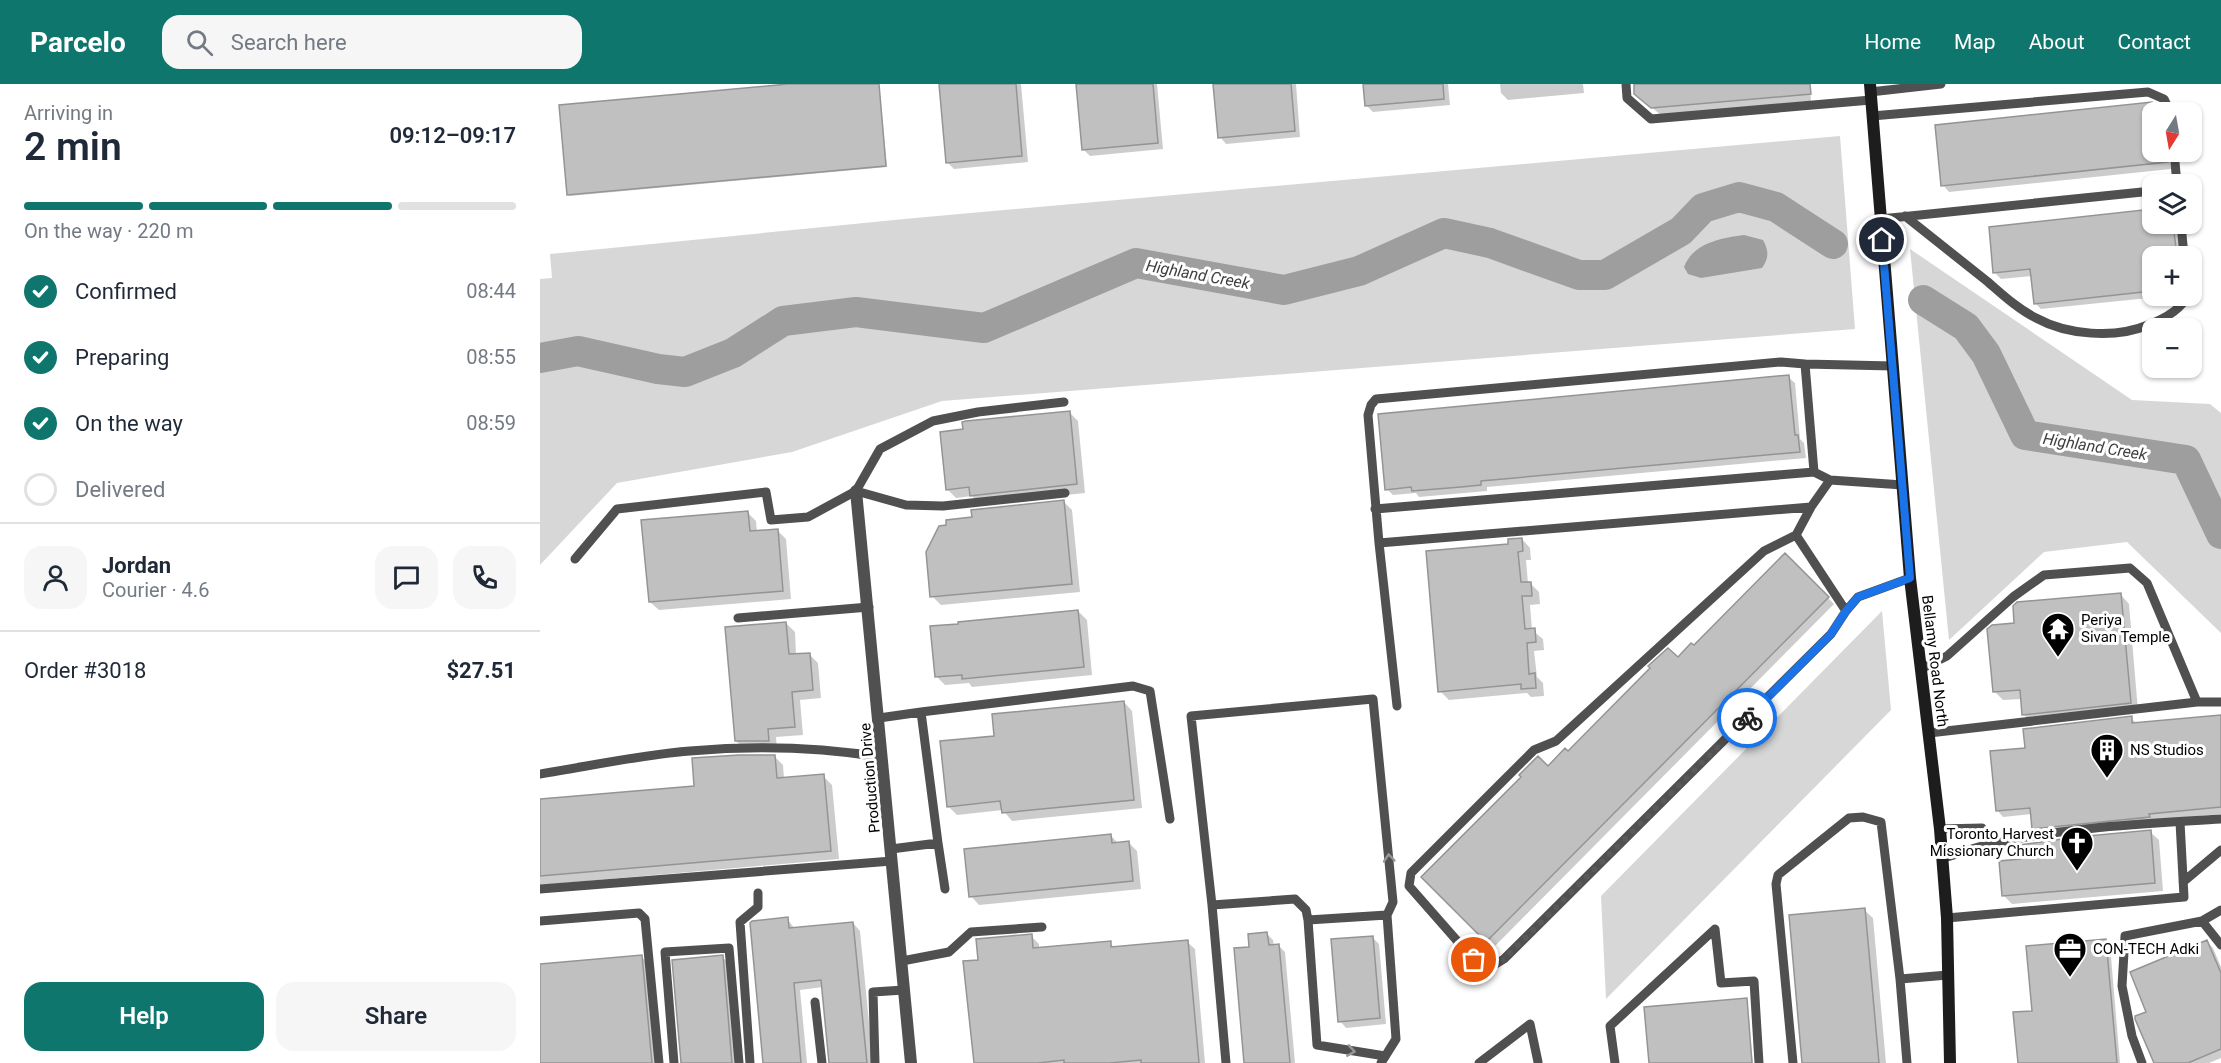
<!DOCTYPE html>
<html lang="en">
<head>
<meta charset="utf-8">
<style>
	:root { --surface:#fff; --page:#f6f6f7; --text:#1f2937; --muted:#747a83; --line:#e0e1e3; --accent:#0f766e }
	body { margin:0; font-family:Roboto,sans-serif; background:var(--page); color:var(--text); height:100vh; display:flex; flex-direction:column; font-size:22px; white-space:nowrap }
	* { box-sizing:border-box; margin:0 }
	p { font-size:20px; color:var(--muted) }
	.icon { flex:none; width:33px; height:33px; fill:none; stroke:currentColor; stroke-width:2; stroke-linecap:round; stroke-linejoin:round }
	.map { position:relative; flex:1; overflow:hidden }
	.panel { display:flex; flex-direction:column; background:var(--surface); width:540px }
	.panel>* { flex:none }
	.needle { width:39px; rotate:191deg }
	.fabs { position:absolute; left:1602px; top:18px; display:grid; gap:12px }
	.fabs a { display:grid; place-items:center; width:60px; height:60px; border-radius:12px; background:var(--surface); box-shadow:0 2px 4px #0004; font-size:30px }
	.pin { position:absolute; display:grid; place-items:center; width:51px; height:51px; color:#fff; margin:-26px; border:3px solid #fff; border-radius:50%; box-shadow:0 2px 6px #0007 }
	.courier { position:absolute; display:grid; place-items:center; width:60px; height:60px; margin:-30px; border:4px solid #1a73e8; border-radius:50%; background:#fff; color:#222; box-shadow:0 2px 8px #0007 }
	.head em { font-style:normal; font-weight:600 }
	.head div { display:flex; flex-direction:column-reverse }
	.head { display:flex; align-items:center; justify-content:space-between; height:102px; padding:0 24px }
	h1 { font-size:39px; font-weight:600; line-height:45px }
	.bar { display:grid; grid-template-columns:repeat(4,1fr); gap:9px 6px; align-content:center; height:72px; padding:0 24px }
	.bar i { height:8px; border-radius:4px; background:var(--line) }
	.bar .active { background:var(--accent) }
	.bar p { grid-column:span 4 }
	.line { display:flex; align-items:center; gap:15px; padding:0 24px; border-top:2px solid var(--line) }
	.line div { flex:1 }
	.round { display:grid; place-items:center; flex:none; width:63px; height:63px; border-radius:18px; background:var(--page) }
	ol { padding:0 24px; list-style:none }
	li { display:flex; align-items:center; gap:18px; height:66px }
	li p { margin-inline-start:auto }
	li .icon { padding:6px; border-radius:50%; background:var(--accent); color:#fff; stroke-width:4 }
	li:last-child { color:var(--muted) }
	li i { width:33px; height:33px; border:3px solid var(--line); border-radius:50% }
	.cta { display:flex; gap:12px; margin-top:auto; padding:12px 24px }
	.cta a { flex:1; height:69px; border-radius:18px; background:var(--accent); color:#fff; font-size:24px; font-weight:600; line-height:69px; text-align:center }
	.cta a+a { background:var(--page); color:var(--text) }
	header { display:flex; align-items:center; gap:36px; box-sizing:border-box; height:84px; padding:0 30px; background:var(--accent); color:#fff }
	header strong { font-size:28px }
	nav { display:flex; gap:33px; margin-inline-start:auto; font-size:21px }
	.search { width:420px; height:54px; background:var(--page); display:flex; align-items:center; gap:15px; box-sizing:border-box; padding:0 21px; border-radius:18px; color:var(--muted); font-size:22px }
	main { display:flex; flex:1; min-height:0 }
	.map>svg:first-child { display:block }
	.green { fill:#d7d7d7 }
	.water { fill:#9e9e9e }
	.shadow { fill:#0003 }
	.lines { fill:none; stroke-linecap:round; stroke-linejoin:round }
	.river { stroke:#9e9e9e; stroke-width:30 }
	.building { fill:#c0c0c0; stroke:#949494; stroke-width:1.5 }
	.lane { stroke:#505050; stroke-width:9 }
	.street { stroke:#505050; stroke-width:12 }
	.secondary { stroke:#1d1d1d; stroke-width:12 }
	.oneway { stroke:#969696 }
	.done { stroke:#595959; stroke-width:6; stroke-dasharray:0 10.8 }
	.route { stroke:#1a73e8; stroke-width:8 }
	.labels { text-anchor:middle; stroke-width:6; stroke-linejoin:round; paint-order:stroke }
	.poi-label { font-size:15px; fill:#000; stroke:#fff; text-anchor:start }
	.street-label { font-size:15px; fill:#000; stroke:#fff }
	.water-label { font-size:16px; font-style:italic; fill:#3f3f3f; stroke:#fff }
</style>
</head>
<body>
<header>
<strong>Parcelo</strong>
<div class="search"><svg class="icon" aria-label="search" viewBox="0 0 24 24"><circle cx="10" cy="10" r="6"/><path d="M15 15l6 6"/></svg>Search here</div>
<nav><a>Home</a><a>Map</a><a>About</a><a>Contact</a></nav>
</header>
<main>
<section class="panel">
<div class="head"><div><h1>2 min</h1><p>Arriving in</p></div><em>09:12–09:17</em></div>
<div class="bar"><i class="active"></i><i class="active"></i><i class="active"></i><i></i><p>On the way · 220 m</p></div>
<ol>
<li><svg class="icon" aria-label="check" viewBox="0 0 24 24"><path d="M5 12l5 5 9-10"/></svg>Confirmed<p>08:44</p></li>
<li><svg class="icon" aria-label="check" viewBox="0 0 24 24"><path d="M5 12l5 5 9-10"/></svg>Preparing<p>08:55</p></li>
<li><svg class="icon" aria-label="check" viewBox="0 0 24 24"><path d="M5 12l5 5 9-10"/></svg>On the way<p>08:59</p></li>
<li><i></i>Delivered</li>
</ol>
<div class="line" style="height:108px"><a class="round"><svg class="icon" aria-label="person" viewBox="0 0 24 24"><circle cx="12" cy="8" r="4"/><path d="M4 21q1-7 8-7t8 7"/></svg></a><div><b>Jordan</b><p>Courier · 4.6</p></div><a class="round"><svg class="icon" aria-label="chat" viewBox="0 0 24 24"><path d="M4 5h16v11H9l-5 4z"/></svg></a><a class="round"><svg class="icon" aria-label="phone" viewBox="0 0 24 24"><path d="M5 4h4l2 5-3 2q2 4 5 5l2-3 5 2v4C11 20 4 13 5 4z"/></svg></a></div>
<div class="line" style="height:78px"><div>Order #3018</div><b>$27.51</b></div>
<div class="cta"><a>Help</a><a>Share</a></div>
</section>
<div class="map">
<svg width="1681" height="979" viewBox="0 0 1681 979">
	<rect width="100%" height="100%" fill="#fff"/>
	<path class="green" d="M 1300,52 L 1315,245 L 402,317 L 252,368 L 77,399 L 0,481 L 0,195 L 12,194 L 10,170 L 375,134 Z
		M 1370,165 L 1592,316 L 1670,320 L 1681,329 L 1681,549 L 1587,458 L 1504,468 L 1409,556 Z
		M 1342,527 L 1351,626 L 1066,915 L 1061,812 Z"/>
	<path class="water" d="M 1204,151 L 1223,156 C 1229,167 1229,174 1222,184 L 1161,194 L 1148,190 L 1144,183 C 1153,159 1181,154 1204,151 Z"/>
	<path class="shadow" d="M 265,0 L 339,0 L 347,83 L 30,112 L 28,111 Z
		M 400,0 L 481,0 L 488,78 L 414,85 L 407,78 Z
		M 538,0 L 617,0 L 623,65 L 550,72 L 544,66 Z
		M 675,0 L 756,0 L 760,53 L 686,60 L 680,53 Z
		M 824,0 L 908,0 L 910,21 L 833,28 L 826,21 Z
		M 960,0 L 1043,0 L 1044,9 L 968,16 L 961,9 Z
		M 1095,0 L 1270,0 L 1271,18 L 1121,31 L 1105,18 Z
		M 1614,20 L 1625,28 L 1612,28 L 1612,68 L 1629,68 L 1631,85 L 1409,108 L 1403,101 L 1396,43 Z
		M 1612,127 L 1612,140 L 1638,140 L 1642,172 L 1612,172 L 1612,212 L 1628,212 L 1501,225 L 1495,219 L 1492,192 L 1461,195 L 1455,189 L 1451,145 Z
		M 1248,293 L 1255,299 L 1260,355 L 1264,359 L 1266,374 L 947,403 L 947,407 L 879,413 L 876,409 L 853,411 L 847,405 Z
		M 530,329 L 538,337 L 545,409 L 440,420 L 432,412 L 416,414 L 407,405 Z
		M 523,417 L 532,426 L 540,508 L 401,521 L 392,512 Z
		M 208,429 L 216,437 L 217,448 L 237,446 L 246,455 L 251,515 L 119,526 L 110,518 Z
		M 982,455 L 990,464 L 991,476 L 986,476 L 988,499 L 990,499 L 999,508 L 1000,520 L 990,521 L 992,546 L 1003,555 L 1004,566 L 994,567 L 997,593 L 1003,599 L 1004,612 L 991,613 L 987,609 L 909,616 L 900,607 L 969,461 Z
		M 1245,471 L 1294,520 L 954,863 L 883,793 L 1008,684 L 1138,575 L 1154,564 Z
		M 1581,511 L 1589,520 L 1598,627 L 1492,639 L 1484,631 L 1482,615 L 1463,616 L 1454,607 L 1476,540 Z
		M 538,527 L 547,536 L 552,591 L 432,603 L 429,599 L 405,601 L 397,593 Z
		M 246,539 L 255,548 L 256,571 L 269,570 L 278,579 L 281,614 L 260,616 L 263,651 L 236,653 L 237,665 L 205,665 L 196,657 Z
		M 584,618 L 592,627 L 602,724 L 472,737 L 463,726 L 417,731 L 408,722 L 456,653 Z
		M 1681,633 L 1681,730 L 1615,736 L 1500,751 L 1493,745 L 1492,730 L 1463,733 L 1457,726 L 1486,666 L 1591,634 L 1597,640 Z
		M 234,672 L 243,681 L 244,695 L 283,692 L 292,701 L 299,775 L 0,801 L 0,716 L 156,703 Z
		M 1610,748 L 1619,756 L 1623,807 L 1472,820 L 1464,812 L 1482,776 Z
		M 570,751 L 579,760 L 589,759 L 597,767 L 601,805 L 439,821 L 431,812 Z
		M 1324,826 L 1333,834 L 1346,979 L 1264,979 Z
		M 247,835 L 255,845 L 313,839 L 320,847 L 333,979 L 290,979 L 283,903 L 260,906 L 267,979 L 224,979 Z
		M 727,850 L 733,856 L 734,862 L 739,862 L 745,868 L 755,979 L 705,979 L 710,864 Z
		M 491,852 L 499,860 L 499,865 L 570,859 L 575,864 L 647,858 L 655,865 L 665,979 L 435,979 L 440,877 Z
		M 832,853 L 839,860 L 846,940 L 806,944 L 800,937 Z
		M 1566,857 L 1570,861 L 1580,979 L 1479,979 L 1494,928 Z
		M 1667,858 L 1673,864 L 1681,883 L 1681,974 L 1669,979 L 1616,979 Z
		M 101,872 L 110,881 L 119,979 L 0,979 L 0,881 Z
		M 182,873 L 191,881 L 200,979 L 142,979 Z
		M 1206,916 L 1213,979 L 1110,979 Z"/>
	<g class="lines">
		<path class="river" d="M 1383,216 L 1426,243 L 1446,270 L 1485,351 L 1646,376 L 1681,450
			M 0,274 L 38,267 L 118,285 L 145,288 L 193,269 L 243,237 L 316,228 L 444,244 L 596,179 L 744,206 L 819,187 L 904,149 L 950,159 L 1039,191 L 1065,191 L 1141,147 L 1163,124 L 1199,113 L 1236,123 L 1293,160"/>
	</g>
	<path class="building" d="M 248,0 L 339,0 L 346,82 L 27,111 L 19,21 Z
		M 399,0 L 476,0 L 482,72 L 406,79 Z
		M 536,0 L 613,0 L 618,59 L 542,66 Z
		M 673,0 L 751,0 L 755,47 L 678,54 Z
		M 823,0 L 903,0 L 904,15 L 825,22 Z
		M 1094,0 L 1270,0 L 1271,10 L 1111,24 L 1094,10 Z
		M 1612,18 L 1612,68 L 1627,68 L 1628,78 L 1401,102 L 1395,41 Z
		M 1612,125 L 1612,140 L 1633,140 L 1637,172 L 1612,172 L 1612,207 L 1494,220 L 1490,185 L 1453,189 L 1449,143 Z
		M 1249,291 L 1255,351 L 1258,351 L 1260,368 L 941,397 L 941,401 L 921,403 L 872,407 L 871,403 L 845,406 L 838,330 Z
		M 530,327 L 537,400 L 430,412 L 429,403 L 406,406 L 400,348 L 423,345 L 422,338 L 426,337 Z
		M 524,416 L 532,500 L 390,513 L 386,468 L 399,442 L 406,441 L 406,436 L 432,433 L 431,426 Z
		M 208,427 L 210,447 L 238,445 L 243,507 L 109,518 L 101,436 Z
		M 982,454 L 983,467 L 978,468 L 981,498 L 991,498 L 992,512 L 982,512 L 985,545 L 995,544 L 996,558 L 987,559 L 989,590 L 995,589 L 996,604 L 981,605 L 981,600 L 898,608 L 886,467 L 968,460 L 968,455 Z
		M 1245,469 L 1289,513 L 946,858 L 881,793 L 981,693 L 979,691 L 998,672 L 1008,682 L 1025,664 L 1028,667 L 1110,584 L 1108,582 L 1128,564 L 1138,573 L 1151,559 L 1154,561 Z
		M 1581,509 L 1591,619 L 1482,631 L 1480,606 L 1453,608 L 1447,545 L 1452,541 L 1474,539 L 1473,522 L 1477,518 Z
		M 538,526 L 544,583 L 422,595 L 422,591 L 395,593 L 390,542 L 418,540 L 418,538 Z
		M 246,538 L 249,570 L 270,569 L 273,606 L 252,608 L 255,643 L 228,645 L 229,657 L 195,657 L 185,543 Z
		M 584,617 L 594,716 L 462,729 L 460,717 L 407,723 L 400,657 L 454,652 L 452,630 Z
		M 1681,631 L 1681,723 L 1609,730 L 1610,733 L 1492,745 L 1490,724 L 1456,727 L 1450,667 L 1485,664 L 1483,645 L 1592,632 L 1592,639 Z
		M 199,671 L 235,671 L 237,694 L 284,690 L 291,767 L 0,792 L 0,715 L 154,702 L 152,674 Z
		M 1611,746 L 1615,799 L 1462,812 L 1459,777 L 1480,775 L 1479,761 L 1537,753 Z
		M 571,750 L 572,759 L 589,757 L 593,797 L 429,813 L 424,765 Z
		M 1325,824 L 1339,979 L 1262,979 L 1249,831 Z
		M 248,833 L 249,844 L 313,838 L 327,979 L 289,979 L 281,896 L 254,899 L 261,979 L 223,979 L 210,839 L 212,837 Z
		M 727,848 L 729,861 L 739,860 L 750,979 L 704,979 L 694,864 L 709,863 L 708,850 Z
		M 492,850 L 493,864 L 571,857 L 571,863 L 648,856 L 659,979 L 601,979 L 601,976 L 570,979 L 524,979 L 524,976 L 498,979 L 434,979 L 423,877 L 438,876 L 436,855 Z
		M 833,852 L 840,934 L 798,938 L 791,855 Z
		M 1566,855 L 1577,979 L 1478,979 L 1473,928 L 1492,927 L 1486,862 Z
		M 1667,856 L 1681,889 L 1681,965 L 1648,979 L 1614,979 L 1595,935 L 1595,932 L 1606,928 L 1590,888 Z
		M 102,871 L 112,979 L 0,979 L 0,880 Z
		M 183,871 L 192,979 L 141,979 L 132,876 Z
		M 1207,914 L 1212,979 L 1109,979 L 1104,923 Z"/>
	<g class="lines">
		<path class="lane" d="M 1086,0 L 1087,14 L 1111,35 L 1331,16
			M 1330,8 L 1401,0
			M 1332,32 L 1608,8 L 1624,15 L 1630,28
			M 1634,68 L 1637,100
			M 1365,132 C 1393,154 1420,176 1448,198 C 1463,211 1478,225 1496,234 C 1527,251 1575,255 1608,241 C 1621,236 1641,226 1647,212
			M 1341,135 L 1612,107
			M 1641,140 L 1644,172
			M 1353,282 L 1265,280 L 1274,388 L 1290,396 L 1363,401
			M 1290,396 L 1271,423 L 1256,451 L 1224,467 L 1016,657 L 994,666 L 871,789 L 869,802 L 934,876 L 949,884 L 964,875 L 1291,550 L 1306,527 L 1318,513 L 1370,494
			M 316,407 L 366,421 L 403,422 L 525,409
			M 835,425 L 1274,388
			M 1256,451 L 1306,527
			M 839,459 L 1271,423
			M 35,475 L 77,425 L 226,408 L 231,436 L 268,433 L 316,407 L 340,365 L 393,337 L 438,328 L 524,318
			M 198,534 L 329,523
			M 1381,585 L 1407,572 L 1473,513 L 1504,491 L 1590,484 L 1607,499 L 1657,618 L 1389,649
			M 1657,618 L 1681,618
			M 857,622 L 839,459 L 828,331 L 831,321 L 836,315 L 1241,278 L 1265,280
			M 339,634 L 381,628
			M 0,690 C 50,682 100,671 150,667 C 215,661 278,663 342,673
			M 1400,745 L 1442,744 L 1450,760
			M 398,759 L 405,805
			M 351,765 L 398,759 L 381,628 L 593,602 L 610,607 L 630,735
			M 1402,774 C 1419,770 1435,763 1451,760 C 1526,743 1604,740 1681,735
			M 1643,798 L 1681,766
			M 0,805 L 352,777
			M 672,821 L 755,815 L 766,826 L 768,836
			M 1407,834 L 1644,813 L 1640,738
			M 0,837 L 99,829 L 105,835 L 119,979
			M 1662,837 L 1681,861
			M 362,877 L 409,868 L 431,848 L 502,843
			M 275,918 L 282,979
			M 134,979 L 125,868 L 189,864 L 199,979
			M 210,979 L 200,838 L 218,823 L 218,809
			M 335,979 L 333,908 L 364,906
			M 686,979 L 672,821 L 651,632 L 833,615 L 853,818 L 847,831
			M 841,979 L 856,955 L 847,831 L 768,836 L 777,961 L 845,972
			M 939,979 L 990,940 L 998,978
			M 1075,979 L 1070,942 L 1175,845 L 1181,899 L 1214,897 L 1219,979
			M 1253,979 L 1236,800 L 1238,791 L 1309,734 L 1323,733 L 1341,738 L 1360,895
			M 1367,979 L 1360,895 L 1408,891
			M 1602,979 L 1592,952 L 1582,902 L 1585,852 L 1662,837 L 1681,826"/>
		<path class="street" d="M 316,407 L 371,979"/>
		<path class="secondary" d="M 1330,0 L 1370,494 L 1400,745 L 1407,834 L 1410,979"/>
	</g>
	<defs><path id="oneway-chevron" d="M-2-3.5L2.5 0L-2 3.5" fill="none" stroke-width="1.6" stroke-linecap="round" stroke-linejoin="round" transform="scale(1.5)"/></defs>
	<g class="oneway">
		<use href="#oneway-chevron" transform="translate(849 774) rotate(-95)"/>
		<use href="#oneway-chevron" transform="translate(811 967) rotate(9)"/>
	</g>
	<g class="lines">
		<path class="done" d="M 934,876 L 949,884 L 964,875 L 1207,634"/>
		<path class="route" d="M 1207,634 L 1291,550 L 1306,527 L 1318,513 L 1370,494 L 1342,156"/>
	</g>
	<defs>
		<g id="temple-pin" transform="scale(1.725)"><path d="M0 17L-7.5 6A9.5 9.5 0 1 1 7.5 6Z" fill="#000" stroke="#fff"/><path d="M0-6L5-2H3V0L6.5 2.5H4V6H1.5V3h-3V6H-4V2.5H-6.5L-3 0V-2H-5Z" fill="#fff"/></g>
		<g id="building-pin" transform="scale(1.725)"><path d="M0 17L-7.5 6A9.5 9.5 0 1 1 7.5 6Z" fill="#000" stroke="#fff"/><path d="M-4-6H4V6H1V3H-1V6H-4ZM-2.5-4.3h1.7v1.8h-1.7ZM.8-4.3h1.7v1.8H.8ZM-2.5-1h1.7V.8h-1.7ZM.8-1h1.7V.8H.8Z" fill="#fff"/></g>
		<g id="church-pin" transform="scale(1.725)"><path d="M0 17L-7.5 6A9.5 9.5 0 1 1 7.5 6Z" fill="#000" stroke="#fff"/><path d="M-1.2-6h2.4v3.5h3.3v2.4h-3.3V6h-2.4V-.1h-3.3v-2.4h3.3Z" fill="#fff"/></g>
		<g id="office-pin" transform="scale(1.725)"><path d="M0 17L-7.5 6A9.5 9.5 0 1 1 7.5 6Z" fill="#000" stroke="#fff"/><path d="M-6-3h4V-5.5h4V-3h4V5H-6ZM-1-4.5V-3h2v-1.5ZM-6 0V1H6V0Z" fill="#fff"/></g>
	</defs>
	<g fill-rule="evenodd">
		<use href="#temple-pin" x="1518" y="545"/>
		<use href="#building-pin" x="1567" y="666"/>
		<use href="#church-pin" x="1537" y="759"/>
		<use href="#office-pin" x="1530" y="865"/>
	</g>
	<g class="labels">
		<g class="poi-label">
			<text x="1541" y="541">Periya<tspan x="1541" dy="17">Sivan Temple</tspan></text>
			<text x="1590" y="671">NS Studios</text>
			<text x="1514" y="755" text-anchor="end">Toronto Harvest<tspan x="1514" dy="17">Missionary Church</tspan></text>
			<text x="1553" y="870">CON-TECH Adki</text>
		</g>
		<g class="street-label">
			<text transform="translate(1395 577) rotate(83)" y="5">Bellamy Road North</text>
			<text transform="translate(330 694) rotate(-95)" y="5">Production Drive</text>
		</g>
		<g class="water-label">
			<text transform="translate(658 190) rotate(10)" y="6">Highland Creek</text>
			<text transform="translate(1555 362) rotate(9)" y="6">Highland Creek</text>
		</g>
	</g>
</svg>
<div class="fabs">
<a><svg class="needle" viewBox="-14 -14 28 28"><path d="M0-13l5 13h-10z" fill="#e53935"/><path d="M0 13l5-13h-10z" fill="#747a83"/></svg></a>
<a><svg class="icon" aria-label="layers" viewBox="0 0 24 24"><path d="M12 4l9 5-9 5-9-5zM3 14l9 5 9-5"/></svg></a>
<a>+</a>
<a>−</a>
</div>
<div class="pin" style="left:934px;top:876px;background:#ea580c"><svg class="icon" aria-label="bag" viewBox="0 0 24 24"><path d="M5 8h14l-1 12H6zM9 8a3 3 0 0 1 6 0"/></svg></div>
<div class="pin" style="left:1342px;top:156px;background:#1f2937"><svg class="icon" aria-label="home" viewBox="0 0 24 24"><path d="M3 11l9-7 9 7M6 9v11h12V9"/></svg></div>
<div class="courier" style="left:1207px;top:634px"><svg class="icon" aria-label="bike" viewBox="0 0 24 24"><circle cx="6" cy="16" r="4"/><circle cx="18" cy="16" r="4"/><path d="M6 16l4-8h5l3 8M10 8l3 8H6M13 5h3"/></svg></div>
</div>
</main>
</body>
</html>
